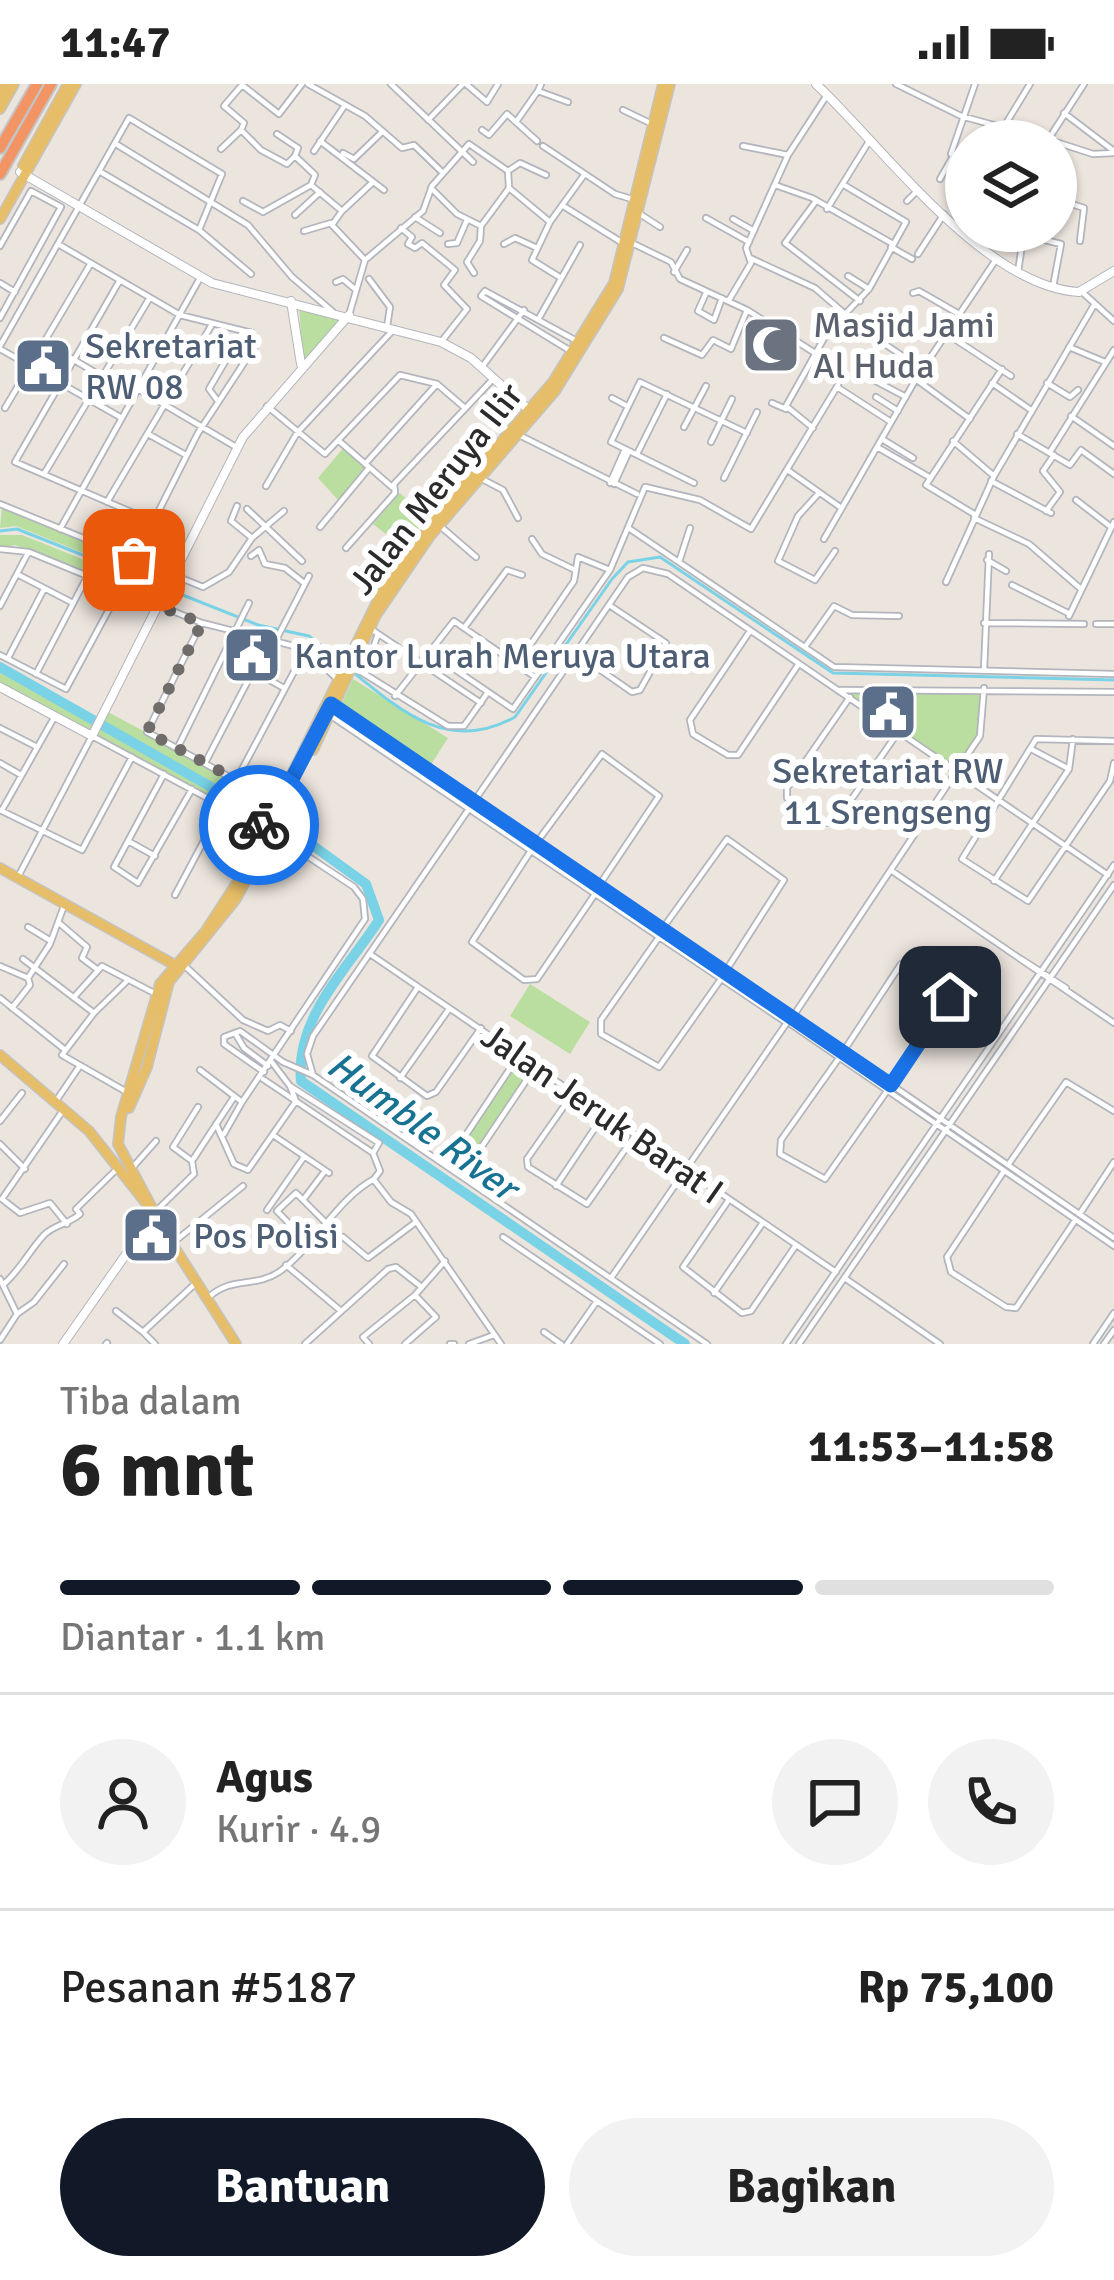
<!DOCTYPE html>
<html lang="id">
<head>
<meta charset="utf-8">
<style>
	:root { --surface:#fff; --page:#f2f2f2; --text:#222; --muted:#767676; --line:#e0e0e0; --accent:#111827 }
	body { margin:0; font-family:Signika,sans-serif; background:var(--page); color:var(--text); height:100vh; display:flex; flex-direction:column; font-size:45px; white-space:nowrap }
	* { box-sizing:border-box; margin:0 }
	p { font-size:39px; color:var(--muted) }
	.icon { flex:none; width:66px; height:66px; fill:none; stroke:currentColor; stroke-width:2; stroke-linecap:round; stroke-linejoin:round }
	.map { position:relative; height:1260px; overflow:hidden }
	.side { display:flex; flex-direction:column; background:var(--surface); flex:1 }
	.side>* { flex:none }
	.buttons { position:absolute; left:945px; top:36px; display:grid; gap:24px }
	.buttons a { display:grid; place-items:center; width:132px; height:132px; border-radius:50%; background:var(--surface); box-shadow:0 3px 9px #0004; font-size:60px }
	.pin { position:absolute; display:grid; place-items:center; width:102px; height:102px; color:#fff; margin:-51px; border-radius:24px; box-shadow:0 6px 18px #0006 }
	.courier { position:absolute; display:grid; place-items:center; width:120px; height:120px; margin:-60px; border:9px solid #1a73e8; border-radius:50%; background:#fff; color:#222; box-shadow:0 3px 15px #0007 }
	.summary em { font-style:normal; font-weight:700 }
	.summary div { display:flex; flex-direction:column-reverse }
	.summary { display:flex; align-items:center; justify-content:space-between; height:204px; padding:0 60px }
	h1 { font-size:78px; font-weight:700; line-height:90px }
	.bar { display:grid; grid-template-columns:repeat(4,1fr); gap:18px 12px; align-content:center; height:144px; padding:0 60px }
	.bar i { height:15px; border-radius:9px; background:var(--line) }
	.bar .selected { background:var(--accent) }
	.bar p { grid-column:span 4 }
	.line { display:flex; align-items:center; gap:30px; padding:0 60px; border-top:3px solid var(--line) }
	.line div { flex:1 }
	.round { display:grid; place-items:center; flex:none; width:126px; height:126px; border-radius:63px; background:var(--page) }
	.button { display:flex; gap:24px; margin-top:auto; padding:24px 60px }
	.button a { flex:1; height:138px; border-radius:72px; background:var(--accent); color:#fff; font-size:48px; font-weight:700; line-height:138px; text-align:center }
	.button a+a { background:var(--page); color:var(--text) }
	.status { display:flex; justify-content:space-between; align-items:center; height:84px; padding:0 60px; background:var(--surface); direction:ltr }
	.status svg { height:33px; fill:currentColor }
	.map>svg:first-child { display:block }
	.green { fill:#bade9f }
	.lines { fill:none; stroke-linecap:round; stroke-linejoin:round }
	.stream { stroke:#79d2e6; stroke-width:3 }
	.river { stroke:#79d2e6; stroke-width:10 }
	.street-casing { stroke:#b2b5bd; stroke-width:8 }
	.secondary-casing { stroke:#b2b5bd; stroke-width:10 }
	.primary-casing { stroke:#c4c4c4; stroke-width:12 }
	.highway-casing { stroke:#c4c4c4; stroke-width:14 }
	.street { stroke:#fff; stroke-width:4.5 }
	.secondary { stroke:#fff; stroke-width:8 }
	.primary { stroke:#e6be69; stroke-width:9 }
	.highway { stroke:#f29463; stroke-width:10 }
	.done { stroke:#6f6c6a; stroke-width:12; stroke-dasharray:0 21.6 }
	.route { stroke:#1a73e8; stroke-width:15 }
	.labels { text-anchor:middle; stroke-width:12; stroke-linejoin:round; paint-order:stroke }
	.worship-label { font-size:36px; fill:#5b616d; stroke:#fff; text-anchor:start }
	.service-label { font-size:36px; fill:#4e5e75; stroke:#fff; text-anchor:start }
	.street-label { font-size:36px; fill:#2b2b2b; stroke:#fff }
	.water-label { font-size:39px; font-style:italic; fill:#187392; stroke:#fff }
</style>
</head>
<body>
<div class="status"><b>11:47</b><svg viewBox="0 0 49 12"><path d="M0 12V9h3v3zM5 12V6h3v6zM10 12V3h3v9zM15 12V0h3v12zM26 1h20v11H26zM47 4h2v5h-2z"/></svg></div>
<div class="map">
<svg width="1114" height="1260" viewBox="0 0 1114 1260">
	<rect width="100%" height="100%" fill="#ece5de"/>
	<path class="green" d="M 299,222 L 345,233 L 303,276 Z
		M 345,362 L 368,383 L 338,416 L 318,394 Z
		M 400,409 L 432,438 L 408,468 L 373,440 Z
		M 2,424 L 168,492 L 166,502 L 16,442 L 0,444 Z
		M 0,451 L 22,451 L 165,508 L 161,520 L 15,461 L 0,464 Z
		M 0,585 L 100,640 L 94,649 L 0,599 Z
		M 353,595 L 448,654 L 430,682 L 340,623 Z
		M 842,607 L 985,609 L 983,646 L 958,685 Z
		M 108,628 L 235,696 L 223,721 L 96,652 Z
		M 530,900 L 590,938 L 570,970 L 510,932 Z
		M 520,975 L 531,983 L 460,1089 L 449,1081 Z"/>
	<g class="lines">
		<path class="stream" d="M 0,447 L 17,445 L 161,502
			M 170,506 L 258,541 L 309,552 L 341,579
			M 353,588 C 404,630 450,669 515,633 L 612,495 L 628,478 L 660,473 L 833,589 L 1114,596"/>
		<path class="river" d="M 0,583 L 308,758 L 366,800 L 379,836 C 346,887 295,934 301,997 L 685,1260"/>
		<g class="street-casing">
			<path id="street" d="M 302,0 L 279,30 L 242,1 L 224,22 L 244,39 L 241,46 L 261,66 L 287,80 L 295,72 L 315,91 L 311,101 L 342,127 L 332,141 L 365,176
				M 308,0 L 365,32 L 402,64 L 414,61 L 443,89
				M 391,0 L 473,78
				M 466,0 L 487,18 L 498,0
				M 541,0 L 538,7 L 568,18
				M 896,0 L 961,32 L 1052,57
				M 623,26 L 652,40
				M 1064,29 L 1114,67
				M 428,36 L 463,0
				M 516,38 L 537,8
				M 1005,41 L 1030,0
				M 482,46 L 489,51 L 507,30 L 537,57
				M 277,50 L 298,64 L 295,72
				M 1048,56 L 1084,0
				M 320,57 L 384,106
				M 1056,58 L 1093,70 L 1114,69
				M 116,60 L 248,141 L 292,193 L 332,227
				M 543,62 L 615,110 L 635,116
				M 743,62 L 788,71
				M 221,65 L 241,46
				M 314,67 L 345,21
				M 343,69 L 354,75 L 382,48
				M 966,76 L 951,70 L 975,0
				M 99,87 L 199,146 L 251,190
				M 508,87 L 520,79 L 546,91
				M 940,95 L 952,74
				M 775,101 L 812,114 L 893,160
				M 431,104 L 457,130 L 481,142 L 480,157 L 467,178 L 474,189
				M 1056,115 L 1084,124 L 1080,157
				M 243,117 L 263,128 L 311,101
				M 816,117 L 785,159 L 860,217
				M 907,117 L 915,109
				M 565,123 L 621,158
				M 827,125 L 868,59
				M 342,127 L 373,98
				M 640,130 L 660,143
				M 295,131 L 320,108
				M 415,133 L 440,149
				M 706,134 L 749,158
				M 733,135 L 754,147
				M 550,138 L 532,176 L 561,194
				M 481,142 L 509,104
				M 401,144 L 412,153 L 408,160 L 415,164 L 422,159 L 455,186 L 444,201 L 467,225 L 441,258
				M 304,147 L 331,139
				M 1045,156 L 1061,160 L 1053,203
				M 58,160 L 180,231 L 252,249 L 257,259 L 198,349 L 134,476
				M 448,160 L 457,159 L 467,136
				M 504,160 L 515,154 L 537,164
				M 634,160 L 671,178 L 680,195 L 747,226 L 815,269
				M 0,162 L 31,107 L 61,123 L 0,234
				M 891,163 L 912,175
				M 918,170 L 944,130
				M 750,174 L 815,204 L 845,230
				M 674,188 L 687,166
				M 1018,188 L 1024,147
				M 848,192 L 869,205
				M 369,195 L 390,223 L 387,243
				M 120,196 L 15,378 L 152,437
				M 336,198 L 343,195 L 356,206
				M 0,199 L 15,208
				M 485,207 L 481,212 L 569,266
				M 485,207 L 575,256
				M 1081,207 L 1114,237
				M 706,209 L 698,227 L 714,236 L 722,214
				M 913,209 L 919,207 L 959,230
				M 729,216 L 751,179 L 746,164 L 788,71 L 827,11
				M 349,231 L 365,176 L 423,127 L 432,102 L 469,60 L 508,87 L 509,104 L 550,138 L 584,91
				M 843,232 L 922,285
				M 539,234 L 580,161
				M 947,250 L 1011,292
				M 664,254 L 702,271 L 713,256 L 731,265 L 747,226
				M 44,258 L 101,292
				M 0,262 L 129,34 L 222,90 L 199,146
				M 1069,263 L 1105,278
				M 0,265 L 120,333
				M 482,283 L 524,226
				M 868,293 L 906,313
				M 917,296 L 970,335
				M 992,299 L 1031,326
				M 1047,299 L 1070,313 L 1078,306
				M 837,303 L 891,338
				M 138,305 L 236,363
				M 876,313 L 898,327
				M 612,314 L 627,322
				M 217,316 L 209,305 L 243,247
				M 772,319 L 786,325
				M 267,322 L 325,370 L 400,291 L 437,300 L 465,324
				M 5,324 L 91,179
				M 487,331 L 511,348
				M 1071,332 L 1114,362
				M 684,343 L 706,302
				M 813,344 L 786,322 L 827,249 L 869,205 L 906,138 L 844,101
				M 148,350 L 184,370
				M 1017,350 L 1070,381 L 1081,366 L 1114,390
				M 519,351 L 637,410
				M 882,355 L 913,374
				M 339,357 L 392,403
				M 953,357 L 994,392
				M 711,358 L 732,315
				M 877,363 L 929,393
				M 1050,368 L 1114,266
				M 637,370 L 667,310
				M 365,380 L 437,300
				M 789,387 L 840,423
				M 44,390 L 149,215
				M 480,394 L 503,406 L 518,434
				M 724,394 L 757,328
				M 991,397 L 1051,429
				M 610,399 L 625,365
				M 694,399 L 611,358 L 640,298 L 747,349
				M 614,400 L 629,367
				M 266,402 L 297,349 L 394,245
				M 819,409 L 798,432 L 778,477 L 815,496 L 835,467
				M 1076,416 L 1111,443
				M 107,418 L 211,242
				M 0,420 L 203,503 L 229,488 L 252,454 L 231,437 L 237,422
				M 247,425 L 302,477
				M 1046,427 L 1060,408 L 1043,387 L 1054,371
				M 974,430 L 926,401 L 1002,285
				M 974,434 L 1029,460 L 1081,505
				M 439,441 L 476,473
				M 320,443 L 369,384
				M 60,445 L 200,194
				M 630,445 L 834,583 L 1114,590
				M 252,454 L 284,427
				M 532,455 L 542,470 L 575,486
				M 824,455 L 916,295 L 995,177
				M 346,464 L 395,409 L 394,400 L 493,295
				M 0,465 L 29,468 L 202,539 L 306,565 L 336,594
				M 251,472 L 259,466 L 265,480 L 285,484 L 304,499
				M 987,476 L 1006,487
				M 679,478 L 690,444
				M 17,490 L 71,518
				M 946,498 L 994,392 L 1094,221
				M 1012,501 L 1070,530
				M 0,522 L 28,469
				M 1069,532 L 1114,438
				M 984,539 L 1084,540
				M 201,540 L 147,648 L 235,696
				M 1096,540 L 1114,540
				M 464,544 L 507,486 L 522,491
				M 371,545 L 481,619
				M 750,547 L 690,636 L 693,650 L 728,671 L 738,671 L 798,581
				M 276,556 L 309,492
				M 805,563 L 834,522 L 852,531 L 899,532
				M 428,567 L 513,625 L 610,486 L 645,403 L 700,416 L 751,445 L 838,301
				M 576,569 L 632,608 L 640,606 L 666,559 L 609,521
				M 0,571 L 66,605 L 120,505
				M 226,572 L 284,604
				M 8,574 L 44,505
				M 508,574 L 517,561 L 531,560 L 574,497 L 578,473 L 610,486
				M 355,584 L 448,642 L 464,642 L 488,608
				M 984,586 L 989,470
				M 36,590 L 88,491
				M 364,590 L 378,550
				M 840,606 L 1114,608
				M 395,612 L 454,537 L 535,593
				M 850,613 L 787,704 L 787,714 L 826,739 L 835,739 L 899,647
				M 336,622 L 788,930
				M 331,632 L 784,937
				M 0,644 L 37,663
				M 1114,657 L 1036,655 L 962,775 L 1028,817 L 1110,697 L 1114,679
				M 177,665 L 249,519
				M 1033,666 L 1069,685
				M 0,679 L 21,691
				M 205,679 L 253,587
				M 164,690 L 114,783 L 138,799 L 192,705
				M 0,726 L 82,766 L 132,673
				M 2,726 L 55,632
				M 128,757 L 155,772
				M 537,758 L 602,670 L 659,712 L 600,800
				M 530,768 L 472,858 L 524,896 L 537,895 L 595,810
				M 892,787 L 1114,939
				M 19,791 L 92,652 L 265,745
				M 994,797 L 1069,685 L 1073,655
				M 175,811 L 305,567
				M 58,838 L 87,863 L 82,874 L 98,886
				M 28,843 L 51,857
				M 663,844 L 727,755 L 784,796 L 727,885
				M 659,853 L 601,936 L 601,950 L 659,983 L 721,895
				M 370,870 L 836,1188
				M 23,875 L 94,929 L 126,898
				M 1021,875 L 1066,904
				M 0,882 L 28,894 L 50,860 L 65,819
				M 186,883 L 243,936 L 268,947 L 280,941 L 291,947
				M 418,903 L 372,972 L 427,1012 L 436,1008 L 481,944
				M 75,912 L 102,882 L 156,910
				M 0,914 L 64,965
				M 12,924 L 30,901 L 28,894
				M 94,929 L 62,971 L 125,1007
				M 794,931 L 980,652 L 984,604
				M 796,935 L 1114,1154
				M 792,941 L 1114,1162
				M 235,949 L 244,964 L 268,982
				M 843,968 L 901,880 L 913,880 L 947,904 L 949,913 L 891,1001
				M 839,974 L 781,1056 L 780,1070 L 825,1095 L 887,1007
				M 271,977 L 290,1002 L 379,1059 L 373,1069 L 380,1087 L 374,1095
				M 200,986 L 242,1018 L 365,835 L 363,815 L 354,803 L 271,748
				M 264,988 L 224,960 L 224,953 L 240,947 L 283,978 L 313,991 L 707,1260
				M 313,991 L 307,970 L 313,952 L 628,493 L 643,484 L 668,490 L 1108,791
				M 400,994 L 449,925
				M 263,995 L 373,1069
				M 574,1008 L 527,1075 L 528,1083 L 587,1120 L 636,1050
				M 56,1017 L 79,983
				M 64,1025 L 2,1115 L 20,1129 L 50,1119 L 67,1140
				M 0,1037 L 22,1009
				M 216,1040 L 234,1080 L 248,1086 L 296,1017 L 290,1002
				M 224,1050 L 242,1018
				M 273,1051 L 329,1089
				M 0,1060 L 25,1085
				M 192,1077 L 173,1063 L 198,1023
				M 446,1081 L 519,971
				M 1008,1081 L 1066,998 L 1114,1027
				M 132,1084 L 156,1057
				M 1004,1087 L 947,1173 L 951,1188 L 1006,1223 L 1016,1224 L 1074,1138
				M 462,1092 L 536,982
				M 374,1096 L 391,1118 L 411,1130 L 501,1260
				M 556,1102 L 605,1029
				M 303,1116 L 325,1087
				M 728,1117 L 683,1183 L 742,1229 L 751,1227 L 796,1161
				M 157,1126 L 194,1090 L 192,1077 L 234,1013
				M 267,1126 L 304,1073
				M 1081,1128 L 1114,1078
				M 343,1153 L 368,1174 L 416,1138
				M 503,1153 L 660,1260
				M 306,1157 L 277,1127 L 296,1109 L 327,1140
				M 174,1158 L 243,1102
				M 286,1181 L 341,1227
				M 611,1194 L 786,940
				M 0,1195 L 17,1230 L 0,1256
				M 846,1195 L 940,1260
				M 4,1200 C 21,1185 29,1167 44,1151 C 53,1141 69,1140 80,1130 L 76,1125 L 119,1083
				M 714,1209 L 762,1140
				M 209,1213 C 232,1192 255,1204 279,1188 C 313,1164 337,1115 374,1095
				M 116,1227 L 143,1248
				M 17,1230 L 34,1218 L 64,1180
				M 544,1248 L 561,1260
				M 106,1260 L 107,1259
				M 155,1260 L 143,1248 L 197,1198
				M 305,1260 L 388,1185 L 396,1183 L 419,1201
				M 369,1260 L 363,1253 L 415,1211 L 445,1177
				M 405,1260 L 436,1233 L 415,1211
				M 450,1260 L 454,1260
				M 469,1260 L 494,1251
				M 567,1260 L 597,1217
				M 786,1260 L 1114,781
				M 799,1260 L 1114,801
				M 1093,1260 L 1114,1229
				M 1104,1260 L 1114,1246"/>
		</g>
		<g class="secondary-casing">
			<path id="secondary" d="M 816,0 C 882,62 984,203 1079,208 L 1114,187
				M 20,88 L 212,199 L 441,258 L 471,274 L 530,327
				M 291,217 L 301,280
				M 0,603 L 92,652 L 243,353 L 349,231
				M 63,1260 L 155,1129"/>
		</g>
		<g class="primary-casing">
			<path id="primary" d="M 0,11 L 6,0
				M 0,25 L 14,0
				M 23,82 L 68,0
				M 0,135 L 76,0
				M 313,666 L 376,531 L 430,452 L 555,307 L 618,205 L 670,0
				M 0,784 L 173,880
				M 0,971 L 89,1047 L 146,1119
				M 129,1024 L 147,983 L 169,898 L 236,815 L 289,713
				M 155,1133 L 236,1260
				M 159,1137 L 118,1060 L 121,1033 L 160,900 L 205,848 L 242,791 L 381,510 L 442,426 L 553,298 L 614,199 L 663,0"/>
		</g>
		<g class="highway-casing">
			<path id="highway" d="M 0,64 L 37,0
				M 0,90 L 51,0"/>
		</g>
		<use href="#street" class="street"/>
		<use href="#secondary" class="secondary"/>
		<use href="#primary" class="primary"/>
		<use href="#highway" class="highway"/>
	</g>
	<g class="lines">
		<path class="done" d="M 134,476 L 174,492 L 161,523 L 202,539 L 147,648 L 235,695 L 223,721 L 259,741"/>
		<path class="route" d="M 259,741 L 266,745 L 331,620 L 891,1001 L 950,913"/>
	</g>
	<defs>
		<g id="mosque-square" transform="scale(3)"><rect x="-9" y="-9" width="18" height="18" rx="4" fill="#6b7280" stroke="#fff"/><path d="M3.5-4.9A6 6 0 1 0 3.5 4.9A5 5 0 1 1 3.5-4.9Z" fill="#fff"/></g>
		<g id="civic-square" transform="scale(3)"><rect x="-9" y="-9" width="18" height="18" rx="4" fill="#5c6f8a" stroke="#fff"/><path d="M-.6-6.5H3V-4.5H.6V-3L4-1V1h2V6H-6V1h2V-1L-.6-3ZM-1.2 2.5V6h2.4V2.5Z" fill="#fff"/></g>
	</defs>
	<g fill-rule="evenodd">
		<use href="#mosque-square" x="771" y="261"/>
		<use href="#civic-square" x="43" y="282"/>
		<use href="#civic-square" x="252" y="571"/>
		<use href="#civic-square" x="888" y="628"/>
		<use href="#civic-square" x="151" y="1151"/>
	</g>
	<g class="labels">
		<g class="worship-label">
			<text x="813" y="253">Masjid Jami<tspan x="813" dy="41">Al Huda</tspan></text>
		</g>
		<g class="service-label">
			<text x="85" y="274">Sekretariat<tspan x="85" dy="41">RW 08</tspan></text>
			<text x="294" y="584">Kantor Lurah Meruya Utara</text>
			<text x="888" y="699" text-anchor="middle">Sekretariat RW<tspan x="888" dy="41">11 Srengseng</tspan></text>
			<text x="193" y="1164">Pos Polisi</text>
		</g>
		<g class="street-label">
			<text transform="translate(435 404) rotate(-52)" y="13">Jalan Meruya Ilir</text>
			<text transform="translate(603 1029) rotate(35)" y="13">Jalan Jeruk Barat I</text>
		</g>
		<g class="water-label">
			<text transform="translate(423 1041) rotate(36)" y="14">Humble River</text>
		</g>
	</g>
</svg>
<div class="buttons">
<a><svg class="icon" aria-label="layers" viewBox="0 0 24 24"><path d="M12 4l9 5-9 5-9-5zM3 14l9 5 9-5"/></svg></a>
</div>
<div class="pin" style="left:134px;top:476px;background:#ea580c"><svg class="icon" aria-label="bag" viewBox="0 0 24 24"><path d="M5 8h14l-1 12H6zM9 8a3 3 0 0 1 6 0"/></svg></div>
<div class="pin" style="left:950px;top:913px;background:#1f2937"><svg class="icon" aria-label="home" viewBox="0 0 24 24"><path d="M3 11l9-7 9 7M6 9v11h12V9"/></svg></div>
<div class="courier" style="left:259px;top:741px"><svg class="icon" aria-label="bike" viewBox="0 0 24 24"><circle cx="6" cy="16" r="4"/><circle cx="18" cy="16" r="4"/><path d="M6 16l4-8h5l3 8M10 8l3 8H6M13 5h3"/></svg></div>
</div>
<section class="side">
<div class="summary"><div><h1>6 mnt</h1><p>Tiba dalam</p></div><em>11:53–11:58</em></div>
<div class="bar"><i class="selected"></i><i class="selected"></i><i class="selected"></i><i></i><p>Diantar · 1.1 km</p></div>
<div class="line" style="height:216px"><a class="round"><svg class="icon" aria-label="person" viewBox="0 0 24 24"><circle cx="12" cy="8" r="4"/><path d="M4 21q1-7 8-7t8 7"/></svg></a><div><b>Agus</b><p>Kurir · 4.9</p></div><a class="round"><svg class="icon" aria-label="chat" viewBox="0 0 24 24"><path d="M4 5h16v11H9l-5 4z"/></svg></a><a class="round"><svg class="icon" aria-label="phone" viewBox="0 0 24 24"><path d="M5 4h4l2 5-3 2q2 4 5 5l2-3 5 2v4C11 20 4 13 5 4z"/></svg></a></div>
<div class="line" style="height:156px"><div>Pesanan #5187</div><b>Rp 75,100</b></div>
<div class="button"><a>Bantuan</a><a>Bagikan</a></div>
</section>
</body>
</html>
